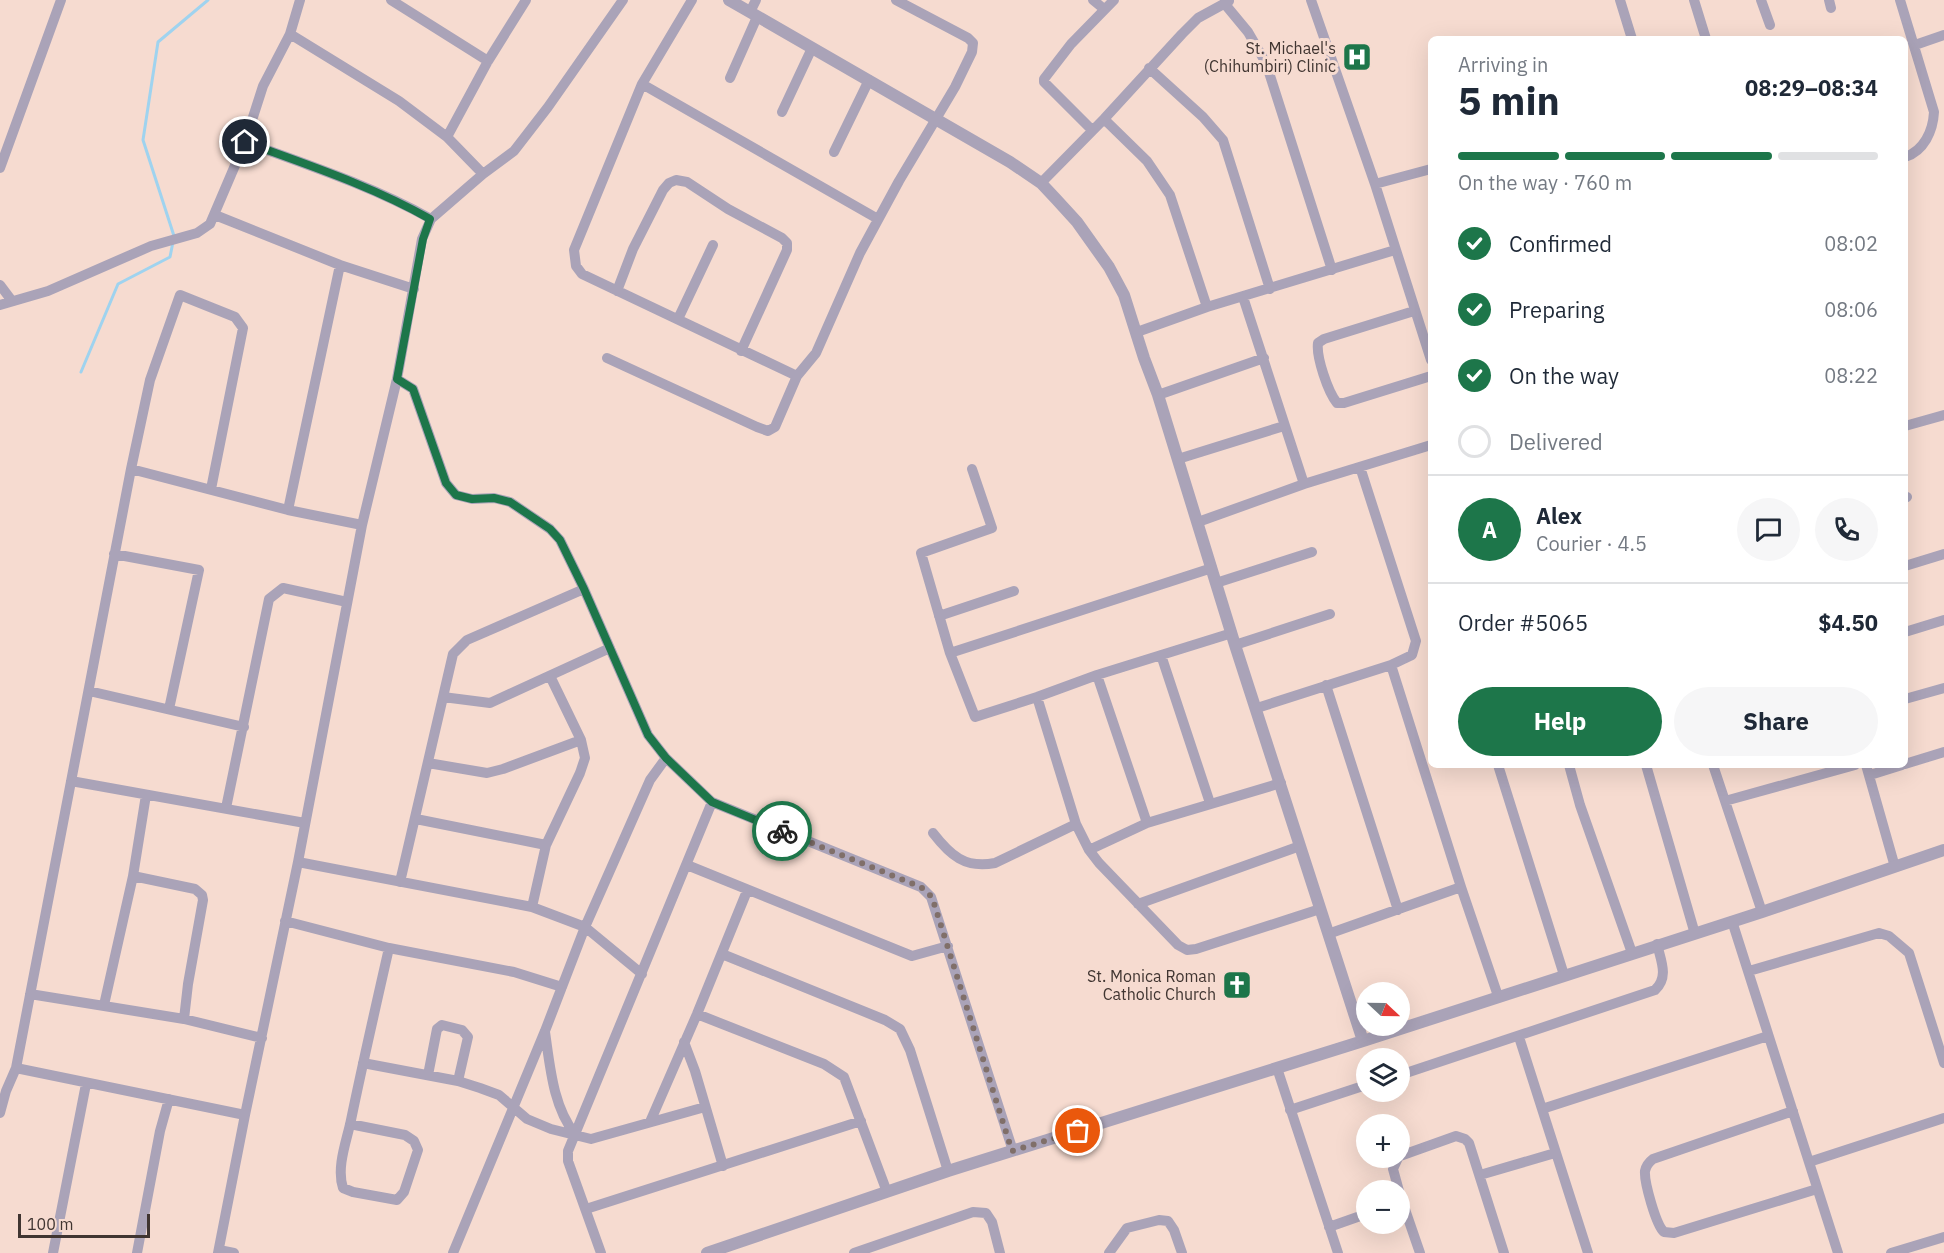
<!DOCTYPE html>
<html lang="en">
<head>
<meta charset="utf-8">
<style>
	:root { --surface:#fff; --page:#f6f6f7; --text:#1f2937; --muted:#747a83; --line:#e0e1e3; --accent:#1d764a }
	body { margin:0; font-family:"IBM Plex Sans",sans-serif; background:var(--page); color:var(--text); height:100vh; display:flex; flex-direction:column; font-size:22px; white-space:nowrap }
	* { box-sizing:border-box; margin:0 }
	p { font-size:20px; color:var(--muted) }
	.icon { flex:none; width:33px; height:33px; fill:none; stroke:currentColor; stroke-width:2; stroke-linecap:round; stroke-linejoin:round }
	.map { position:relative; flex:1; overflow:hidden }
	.side { position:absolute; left:1428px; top:36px; width:480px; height:732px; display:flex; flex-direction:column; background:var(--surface); border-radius:9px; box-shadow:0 6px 24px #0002 }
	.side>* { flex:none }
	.needle { width:39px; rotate:112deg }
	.buttons { position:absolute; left:1356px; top:982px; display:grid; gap:12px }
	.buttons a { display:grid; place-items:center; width:54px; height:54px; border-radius:50%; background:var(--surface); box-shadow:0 6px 24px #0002; font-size:30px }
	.scale { position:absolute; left:18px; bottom:15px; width:132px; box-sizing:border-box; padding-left:6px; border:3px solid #403531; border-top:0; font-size:16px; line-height:21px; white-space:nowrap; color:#403531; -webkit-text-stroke:4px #f6dbd0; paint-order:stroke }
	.pin { position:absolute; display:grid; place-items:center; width:51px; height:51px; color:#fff; margin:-26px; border:3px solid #fff; border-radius:50%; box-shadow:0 2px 6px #0007 }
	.courier { position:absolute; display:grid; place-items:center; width:60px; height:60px; margin:-30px; border:4px solid #1d764a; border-radius:50%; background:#fff; color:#222; box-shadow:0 2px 8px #0007 }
	.headline em { font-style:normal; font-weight:800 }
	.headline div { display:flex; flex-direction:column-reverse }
	.headline { display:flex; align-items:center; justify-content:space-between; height:102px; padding:0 30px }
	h1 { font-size:39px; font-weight:800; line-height:45px }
	.bar { display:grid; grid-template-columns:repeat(4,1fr); gap:9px 6px; align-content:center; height:72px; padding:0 30px }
	.bar i { height:8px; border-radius:4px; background:var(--line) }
	.bar .on { background:var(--accent) }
	.bar p { grid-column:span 4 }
	.line { display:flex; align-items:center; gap:15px; padding:0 30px; border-top:2px solid var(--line) }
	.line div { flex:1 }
	.round { display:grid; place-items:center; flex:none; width:63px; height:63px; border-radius:32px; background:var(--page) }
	ol { padding:0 30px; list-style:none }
	li { display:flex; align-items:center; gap:18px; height:66px }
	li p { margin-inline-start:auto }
	li .icon { padding:6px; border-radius:50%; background:var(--accent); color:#fff; stroke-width:4 }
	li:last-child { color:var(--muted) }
	li i { width:33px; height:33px; border:3px solid var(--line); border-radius:50% }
	.primary-button { display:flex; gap:12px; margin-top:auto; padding:12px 30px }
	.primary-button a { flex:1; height:69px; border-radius:36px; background:var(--accent); color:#fff; font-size:24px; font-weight:800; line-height:69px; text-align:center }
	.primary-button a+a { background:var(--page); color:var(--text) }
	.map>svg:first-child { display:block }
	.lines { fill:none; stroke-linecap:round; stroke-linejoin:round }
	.stream { stroke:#9fd3ef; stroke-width:3 }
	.minor { stroke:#aaa3b8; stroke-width:10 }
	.tertiary { stroke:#aaa3b8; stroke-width:12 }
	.done { stroke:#806f69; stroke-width:6; stroke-dasharray:0 10.8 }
	.route { stroke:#1d764a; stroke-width:8 }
	.labels { text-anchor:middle; stroke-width:6; stroke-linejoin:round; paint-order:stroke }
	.poi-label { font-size:16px; fill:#403531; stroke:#f6dbd0; text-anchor:end }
</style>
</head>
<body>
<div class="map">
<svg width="1944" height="1253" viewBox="0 0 1944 1253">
	<rect width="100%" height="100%" fill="#f6dbd0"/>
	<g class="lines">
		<path class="stream" d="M 174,236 L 143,140 L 158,42 L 208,0
			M 81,372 L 118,284 L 170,257 L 173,242"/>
		<path class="minor" d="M 391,0 L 488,61
			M 692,0 L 642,84 L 574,250 L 576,266 L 582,274 L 797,376 L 816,353 L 860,253 L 899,181 L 955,87 L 972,52 L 973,43 L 968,38 L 896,0
			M 1093,0 L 1104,9
			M 1311,0 L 1375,184 L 1431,360
			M 1620,0 L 1632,39
			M 1694,0 L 1706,39
			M 1761,0 L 1770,25
			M 1829,0 L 1831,8
			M 1900,0 L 1934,112 C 1933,131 1924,151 1905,157
			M 1224,3 L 1248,32 L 1266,63 L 1332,270
			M 750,12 L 756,0
			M 290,34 L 300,0
			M 1915,45 L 1944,35
			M 1149,68 L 1203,117 L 1223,140 L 1270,289
			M 730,78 L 757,17
			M 642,84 L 878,219
			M 782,112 L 812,48
			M 1104,119 L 1147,161 L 1170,195 L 1207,307
			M 1092,130 L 1044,82 L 1044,79 L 1071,44 L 1114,0
			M 245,142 L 263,86 L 290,34 L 399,101 L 447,137
			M 834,152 L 869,80
			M 0,168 L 61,0
			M 483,174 L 447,137 L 488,61 L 526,0
			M 1041,183 L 1104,119 L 1182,34 L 1198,18 L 1229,1
			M 1375,184 L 1431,169
			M 215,215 L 340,265 L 414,289
			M 0,285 L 12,301
			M 617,291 L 633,249 L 663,190 L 669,183 L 676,180 L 687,182 L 728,209 L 782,238 L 787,243 L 787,250 L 741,351
			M 1243,297 L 1304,484
			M 0,305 L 48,291 L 151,246 L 197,233 L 210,224 L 245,142 C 308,165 372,186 431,219
			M 1414,311 L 1324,339 L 1318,343 C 1316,357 1328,392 1337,403 L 1344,403 L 1431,376
			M 678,319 L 713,245
			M 1137,332 L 1207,307 L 1395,250
			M 607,358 L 757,427 L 768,431 L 775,427 L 797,376
			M 397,379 L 413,389 L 446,483 L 456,495 L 472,499 L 494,498 L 510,502 L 550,529 L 560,540 L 584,589 L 648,735 L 666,758 L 712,802 L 921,887 L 931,897 L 1013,1151
			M 1158,395 L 1264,358
			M 1905,426 L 1944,415
			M 1178,459 L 1284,426
			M 131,469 L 288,510 L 362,525
			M 1905,498 L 1907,497
			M 288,510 L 340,265
			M 1198,522 L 1304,484 L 1431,445
			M 114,554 L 199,570 L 169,709
			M 1905,566 L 1944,554
			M 1212,568 L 950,653 L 975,717 L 1037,697 L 1097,675 L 1232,633
			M 1216,583 L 1312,552
			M 584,589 L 467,640 L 453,654 L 443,697 L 490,703 L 610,648
			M 939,616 L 1014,591
			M 1905,632 L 1944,620
			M 1235,645 L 1330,614
			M 950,653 L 921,553 L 992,528 L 972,469
			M 1161,655 L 1210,803
			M 1391,665 L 1461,887 L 1498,996
			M 1097,675 L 1147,823
			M 1326,685 L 1398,910
			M 89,691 L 244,727
			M 1037,697 L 1076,824 L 1089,850 L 1099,863 L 1178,945 L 1187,950 L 1196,949 L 1320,909
			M 1905,699 L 1944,688
			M 1257,708 L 1391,665 L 1412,655 L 1416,641 L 1360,467
			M 428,763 L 487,773 L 503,769 L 581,740
			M 1905,764 L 1944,752
			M 1498,765 L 1564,975
			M 1569,765 L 1580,805 L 1632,953
			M 1646,765 L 1695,934
			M 1713,765 L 1762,912
			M 1866,765 L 1895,867
			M 1870,775 L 1902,765
			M 71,781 L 305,823
			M 1725,801 L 1855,765
			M 226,808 L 269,599 L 283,588 L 347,602
			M 416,819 L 546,845
			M 933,833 C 950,855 965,869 995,863 L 1076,824
			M 1089,850 L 1147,823 L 1281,783
			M 298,862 L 532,907 L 585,927 L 642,974
			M 687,865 L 912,956 L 948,946
			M 133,876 L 195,889 L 202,895 L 203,900 L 188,984 L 184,1019
			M 400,882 L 443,697
			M 1138,904 L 1300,846
			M 532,907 L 546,845 L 580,773 L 585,758 L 581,740 L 550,676
			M 285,921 L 389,948
			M 1732,921 L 1838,1253
			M 1328,934 L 1461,887
			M 722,954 L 885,1020 L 900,1029 L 910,1050 L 948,1171
			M 1749,971 L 1879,933 L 1889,936 L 1909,953 L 1944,1063
			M 30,994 L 184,1019 L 262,1038
			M 104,1005 L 133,876 L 146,795
			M 697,1014 L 824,1064 L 844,1077 L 887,1192
			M 545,1032 C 550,1066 553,1107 575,1134
			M 1519,1037 L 1588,1253
			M 684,1042 L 695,1071 L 723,1166
			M 363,1063 L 458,1081 L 480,1088 L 499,1095 L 527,1119 L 551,1129 L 591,1139 L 705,1107
			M 16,1068 L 245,1115 L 218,1253
			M 1277,1068 L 1338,1253
			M 428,1075 L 437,1029 L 442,1025 L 462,1030 L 468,1037 L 458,1081
			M 1400,1075 L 1655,990 C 1669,977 1661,961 1657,944
			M 1542,1109 L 1768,1036
			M 1290,1110 L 1366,1085
			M 1793,1111 L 1653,1159 C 1649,1162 1646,1166 1645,1171 C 1644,1182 1656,1225 1664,1232 L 1674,1233 L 1817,1189
			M 0,1113 L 6,1091 L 16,1068 L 131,469 L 150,380 L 180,295 L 235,317 L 243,328 L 211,489
			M 245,1115 L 298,862 L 362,525 L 397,379 L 422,239 L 431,219 L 483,174 L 514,151 L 548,107 L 623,0
			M 650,1122 L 697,1014 L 747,891
			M 350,1124 L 405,1135 L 414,1141 L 418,1150 L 404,1192 L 397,1200 L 353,1192 L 343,1188 C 336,1167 347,1140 351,1120 C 363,1062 376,1005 389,948 L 514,972 L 562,987
			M 1400,1156 L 1456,1136 L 1465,1139 L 1469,1143 L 1504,1253
			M 1398,1158 L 1393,1169 L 1399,1191
			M 1809,1162 L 1944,1118
			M 1480,1175 L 1555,1153
			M 1400,1195 L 1420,1253
			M 586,1209 L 861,1121
			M 1329,1227 L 1366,1214
			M 219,1250 L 234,1253
			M 53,1253 L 86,1084
			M 137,1253 L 160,1131 L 169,1099
			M 453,1253 L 545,1031 L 585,927 L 650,780 L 666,758
			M 601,1253 L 568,1161 L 568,1151 L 712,802
			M 854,1253 L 973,1212 L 986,1213 L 992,1222 L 1000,1253
			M 1109,1253 L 1127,1228 L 1159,1220 L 1168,1221 L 1174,1230 L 1182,1253
			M 1891,1253 L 1944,1237"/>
		<path class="tertiary" d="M 729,0 L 1010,162 L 1041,183 L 1056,199 L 1077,222 L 1109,267 L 1124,295 L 1144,358 L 1158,395 L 1235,645 L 1363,1041
			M 707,1253 L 948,1171 L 1363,1041 L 1762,912 L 1944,850"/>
	</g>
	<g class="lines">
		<path class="done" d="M 782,831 L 921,887 L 932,897 L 1012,1151 L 1078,1131"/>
		<path class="route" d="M 245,142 C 308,165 372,186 430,219 L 423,239 L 397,379 L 413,389 L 446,483 L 456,495 L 472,499 L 494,498 L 510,502 L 550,529 L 560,540 L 584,589 L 648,735 L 666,758 L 712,802 L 782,831"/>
	</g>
	<defs>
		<g id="hospital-square" transform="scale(1.5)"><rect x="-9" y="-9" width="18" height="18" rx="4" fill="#1d764a" stroke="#f6dbd0"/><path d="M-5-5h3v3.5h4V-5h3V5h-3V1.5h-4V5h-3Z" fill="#fff"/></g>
		<g id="church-square" transform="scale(1.5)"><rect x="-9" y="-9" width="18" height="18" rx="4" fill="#1d764a" stroke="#f6dbd0"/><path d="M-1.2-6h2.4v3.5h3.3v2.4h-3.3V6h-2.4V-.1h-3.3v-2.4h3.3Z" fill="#fff"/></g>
	</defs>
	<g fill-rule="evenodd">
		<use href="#hospital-square" x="1357" y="57"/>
		<use href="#church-square" x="1237" y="985"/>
	</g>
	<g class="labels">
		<g class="poi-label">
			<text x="1336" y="54">St. Michael's<tspan x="1336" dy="18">(Chihumbiri) Clinic</tspan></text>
			<text x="1216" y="982">St. Monica Roman<tspan x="1216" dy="18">Catholic Church</tspan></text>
		</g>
	</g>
</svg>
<div class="buttons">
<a><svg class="needle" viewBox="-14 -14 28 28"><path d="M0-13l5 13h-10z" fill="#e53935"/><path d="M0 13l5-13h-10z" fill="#747a83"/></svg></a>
<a><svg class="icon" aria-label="layers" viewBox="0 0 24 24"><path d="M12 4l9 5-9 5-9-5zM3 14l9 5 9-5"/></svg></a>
<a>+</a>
<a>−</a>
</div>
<div class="scale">100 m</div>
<div class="pin" style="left:1078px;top:1131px;background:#ea580c"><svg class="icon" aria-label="bag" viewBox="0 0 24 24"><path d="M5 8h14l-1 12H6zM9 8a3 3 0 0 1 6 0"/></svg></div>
<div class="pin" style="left:245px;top:142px;background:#1f2937"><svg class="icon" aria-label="home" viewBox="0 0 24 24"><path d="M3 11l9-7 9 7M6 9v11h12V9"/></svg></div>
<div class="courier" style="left:782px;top:831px"><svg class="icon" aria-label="bike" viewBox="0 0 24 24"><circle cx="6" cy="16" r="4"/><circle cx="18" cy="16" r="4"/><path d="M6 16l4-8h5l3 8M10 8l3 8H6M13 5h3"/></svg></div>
<section class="side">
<div class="headline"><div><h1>5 min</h1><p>Arriving in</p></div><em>08:29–08:34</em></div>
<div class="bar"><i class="on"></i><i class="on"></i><i class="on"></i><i></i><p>On the way · 760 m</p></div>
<ol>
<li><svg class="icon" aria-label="check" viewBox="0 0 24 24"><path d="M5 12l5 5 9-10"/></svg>Confirmed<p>08:02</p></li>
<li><svg class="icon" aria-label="check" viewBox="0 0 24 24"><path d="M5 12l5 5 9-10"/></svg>Preparing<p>08:06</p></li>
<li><svg class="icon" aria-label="check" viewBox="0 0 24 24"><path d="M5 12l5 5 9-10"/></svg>On the way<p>08:22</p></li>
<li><i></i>Delivered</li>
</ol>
<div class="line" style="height:108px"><b class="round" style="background:var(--accent);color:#fff">A</b><div><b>Alex</b><p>Courier · 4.5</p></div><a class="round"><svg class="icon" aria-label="chat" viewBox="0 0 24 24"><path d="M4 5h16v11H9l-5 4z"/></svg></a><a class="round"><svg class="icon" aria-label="phone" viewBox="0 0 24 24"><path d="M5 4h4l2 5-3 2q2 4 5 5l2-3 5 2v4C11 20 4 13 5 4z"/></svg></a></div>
<div class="line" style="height:78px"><div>Order #5065</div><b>$4.50</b></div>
<div class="primary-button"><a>Help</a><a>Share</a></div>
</section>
</div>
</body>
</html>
